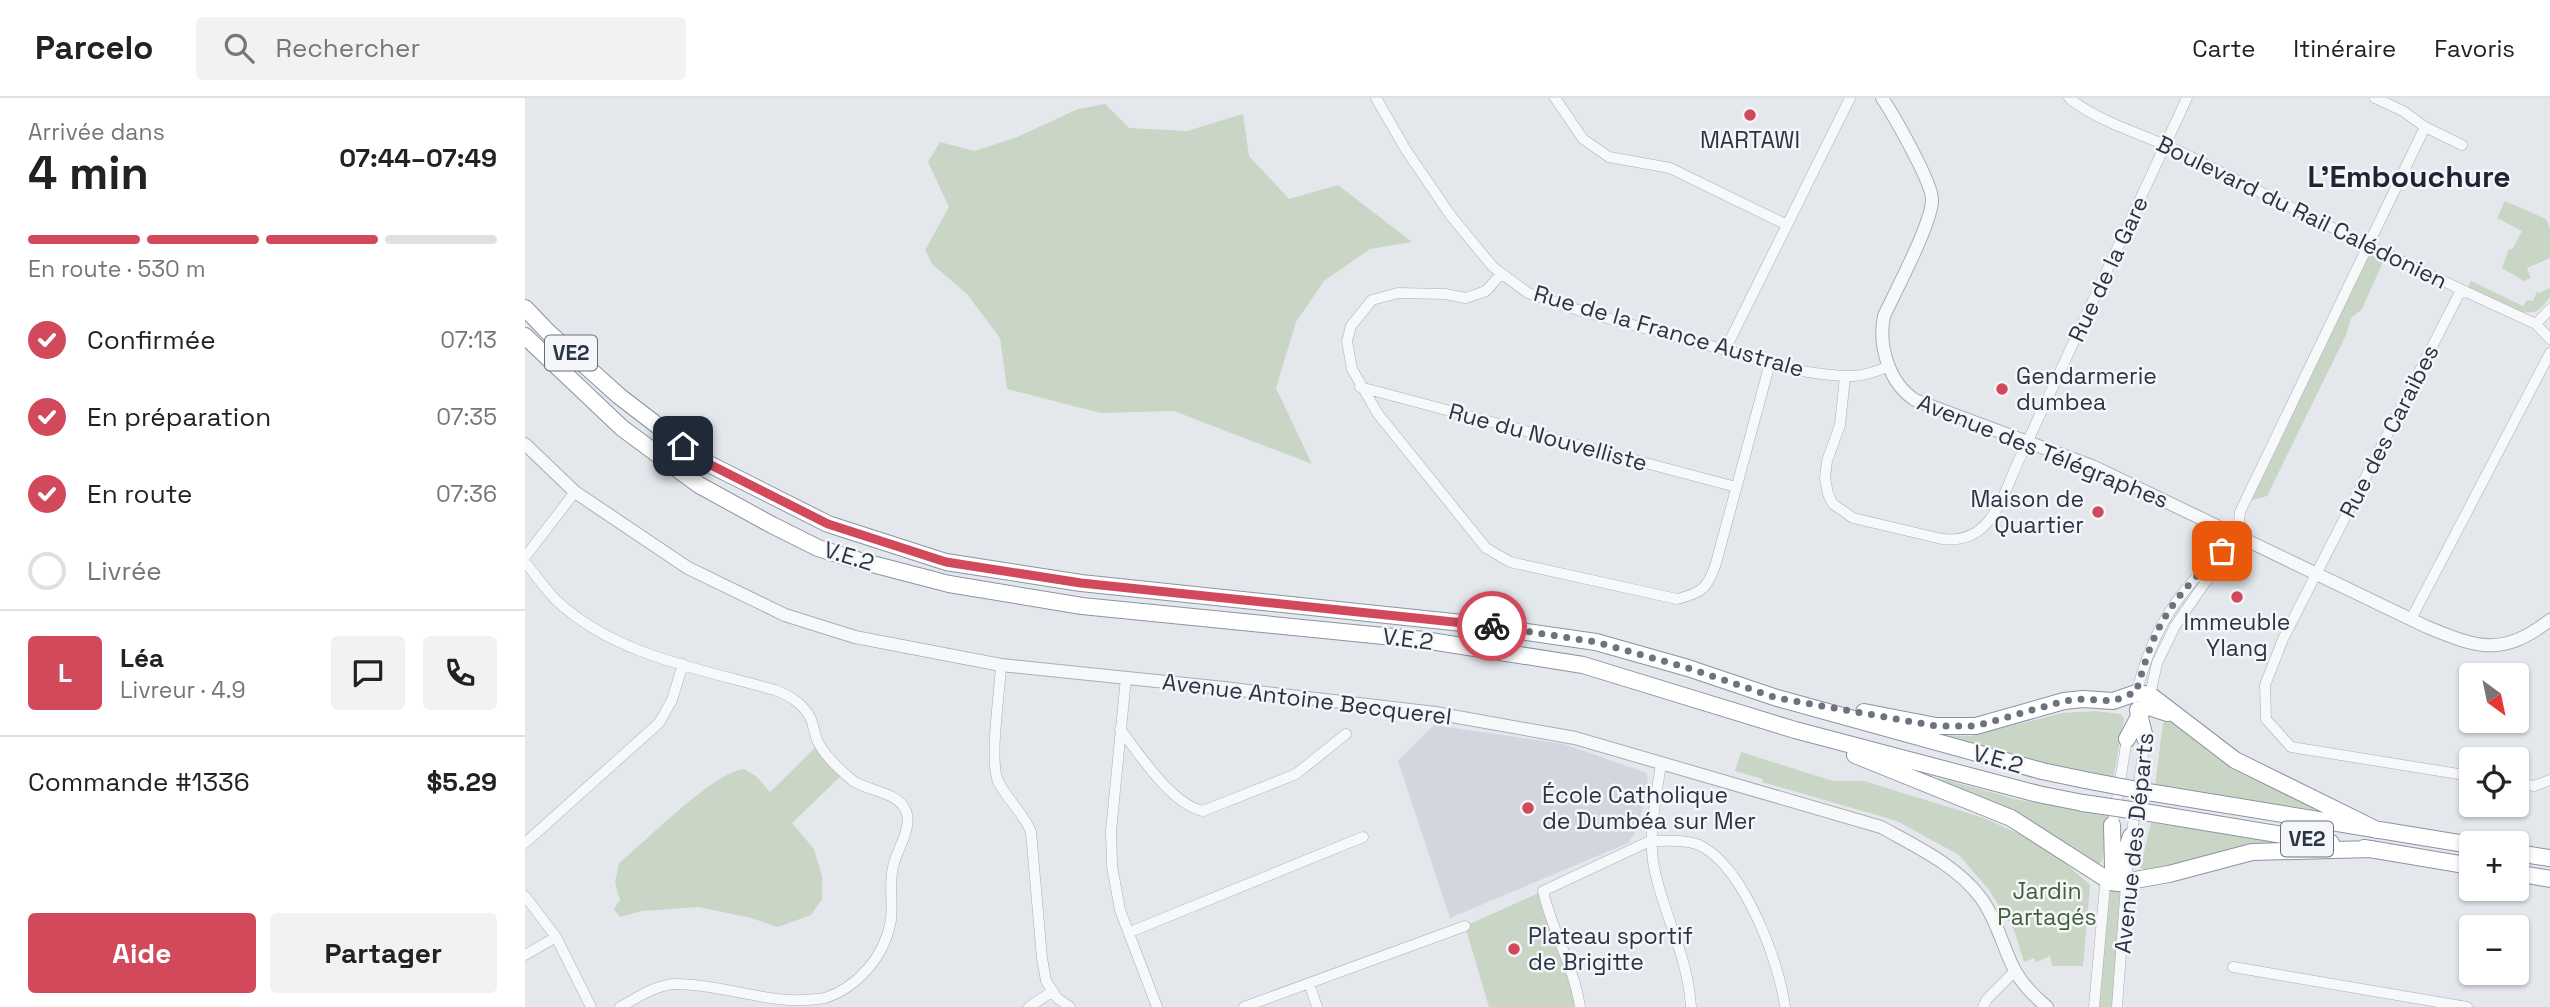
<!DOCTYPE html>
<html lang="fr">
<head>
<meta charset="utf-8">
<style>
	:root { --surface:#fff; --page:#f2f2f2; --text:#222; --muted:#767676; --line:#e0e0e0; --accent:#d1495b }
	body { margin:0; font-family:"Space Grotesk",sans-serif; background:var(--page); color:var(--text); height:100vh; display:flex; flex-direction:column; font-size:26px; white-space:nowrap }
	* { box-sizing:border-box; margin:0 }
	p { font-size:23px; color:var(--muted) }
	.icon { flex:none; width:38px; height:38px; fill:none; stroke:currentColor; stroke-width:2; stroke-linecap:round; stroke-linejoin:round }
	.map { position:relative; flex:1; overflow:hidden }
	.details { display:flex; flex-direction:column; background:var(--surface); width:525px }
	.details>* { flex:none }
	.needle { width:46px; rotate:147deg }
	.buttons { position:absolute; left:1934px; top:565px; display:grid; gap:14px }
	.buttons a { display:grid; place-items:center; width:70px; height:70px; border-radius:7px; background:var(--surface); box-shadow:0 2px 5px #0004; font-size:35px }
	.pin { position:absolute; display:grid; place-items:center; width:60px; height:60px; color:#fff; margin:-30px; border-radius:14px; box-shadow:0 4px 10px #0006 }
	.courier { position:absolute; display:grid; place-items:center; width:70px; height:70px; margin:-35px; border:5px solid #d1495b; border-radius:50%; background:#fff; color:#222; box-shadow:0 2px 9px #0007 }
	.headline em { font-style:normal; font-weight:700 }
	.headline div { display:flex; flex-direction:column-reverse }
	.headline { display:flex; align-items:center; justify-content:space-between; height:119px; padding:0 28px }
	h1 { font-size:46px; font-weight:700; line-height:52px }
	.bar { display:grid; grid-template-columns:repeat(4,1fr); gap:10px 7px; align-content:center; height:84px; padding:0 28px }
	.bar i { height:9px; border-radius:5px; background:var(--line) }
	.bar .current { background:var(--accent) }
	.bar p { grid-column:span 4 }
	.line { display:flex; align-items:center; gap:18px; padding:0 28px; border-top:2px solid var(--line) }
	.line div { flex:1 }
	.round { display:grid; place-items:center; flex:none; width:74px; height:74px; border-radius:7px; background:var(--page) }
	ol { padding:0 28px; list-style:none }
	li { display:flex; align-items:center; gap:21px; height:77px }
	li p { margin-inline-start:auto }
	li .icon { padding:7px; border-radius:50%; background:var(--accent); color:#fff; stroke-width:4 }
	li:last-child { color:var(--muted) }
	li i { width:38px; height:38px; border:4px solid var(--line); border-radius:50% }
	.action { display:flex; gap:14px; margin-top:auto; padding:14px 28px }
	.action a { flex:1; height:80px; border-radius:7px; background:var(--accent); color:#fff; font-size:28px; font-weight:700; line-height:80px; text-align:center }
	.action a+a { background:var(--page); color:var(--text) }
	header { display:flex; align-items:center; gap:42px; box-sizing:border-box; height:98px; padding:0 35px; background:var(--surface); border-bottom:2px solid var(--line) }
	header strong { font-size:33px }
	nav { display:flex; gap:38px; margin-inline-start:auto; font-size:24px }
	.search { width:490px; height:63px; background:var(--page); display:flex; align-items:center; gap:18px; box-sizing:border-box; padding:0 24px; border-radius:7px; color:var(--muted); font-size:26px }
	main { display:flex; flex:1; min-height:0 }
	.map>svg:first-child { display:block }
	.built { fill:#d2d6de }
	.green { fill:#c9d6c5 }
	.lines { fill:none; stroke-linecap:round; stroke-linejoin:round }
	.minor-casing { stroke:#a9aeb7; stroke-width:11 }
	.tertiary-casing { stroke:#a9aeb7; stroke-width:14 }
	.trunk-casing { stroke:#8b94a3; stroke-width:18 }
	.minor { stroke:#f7f8fa; stroke-width:10 }
	.tertiary { stroke:#f7f8fa; stroke-width:12 }
	.trunk { stroke:#fff; stroke-width:16 }
	.trunk-bridge-casing { stroke:#8b94a3; stroke-width:18; stroke-linecap:butt }
	.trunk-bridge { stroke:#fff; stroke-width:16 }
	.done { stroke:#6c737f; stroke-width:7; stroke-dasharray:0 12.6 }
	.route { stroke:#d1495b; stroke-width:9 }
	.poi-dot { fill:#d1495b; stroke:#f4f6f9; stroke-width:2.5 }
	.labels { text-anchor:middle; stroke-width:5; stroke-linejoin:round; paint-order:stroke }
	.shield { fill:#f4f6f9; stroke:#676e7b; stroke-width:2 }
	.shield-label { font-size:21px; font-weight:bold; fill:#2b3445 }
	.poi-label { font-size:23px; fill:#2b3445; stroke:#f4f6f9; text-anchor:start }
	.street-label { font-size:23px; fill:#2b3445; stroke:#f4f6f9 }
	.park-label { font-size:23px; fill:#3f6138; stroke:#f4f6f9 }
	.district-label { font-size:30px; font-weight:bold; fill:#1d2536; stroke:#f4f6f9 }
</style>
</head>
<body>
<header>
<strong>Parcelo</strong>
<div class="search"><svg class="icon" aria-label="search" viewBox="0 0 24 24"><circle cx="10" cy="10" r="6"/><path d="M15 15l6 6"/></svg>Rechercher</div>
<nav><a>Carte</a><a>Itinéraire</a><a>Favoris</a></nav>
</header>
<main>
<section class="details">
<div class="headline"><div><h1>4 min</h1><p>Arrivée dans</p></div><em>07:44–07:49</em></div>
<div class="bar"><i class="current"></i><i class="current"></i><i class="current"></i><i></i><p>En route · 530 m</p></div>
<ol>
<li><svg class="icon" aria-label="check" viewBox="0 0 24 24"><path d="M5 12l5 5 9-10"/></svg>Confirmée<p>07:13</p></li>
<li><svg class="icon" aria-label="check" viewBox="0 0 24 24"><path d="M5 12l5 5 9-10"/></svg>En préparation<p>07:35</p></li>
<li><svg class="icon" aria-label="check" viewBox="0 0 24 24"><path d="M5 12l5 5 9-10"/></svg>En route<p>07:36</p></li>
<li><i></i>Livrée</li>
</ol>
<div class="line" style="height:126px"><b class="round" style="background:var(--accent);color:#fff">L</b><div><b>Léa</b><p>Livreur · 4.9</p></div><a class="round"><svg class="icon" aria-label="chat" viewBox="0 0 24 24"><path d="M4 5h16v11H9l-5 4z"/></svg></a><a class="round"><svg class="icon" aria-label="phone" viewBox="0 0 24 24"><path d="M5 4h4l2 5-3 2q2 4 5 5l2-3 5 2v4C11 20 4 13 5 4z"/></svg></a></div>
<div class="line" style="height:91px"><div>Commande #1336</div><b>$5.29</b></div>
<div class="action"><a>Aide</a><a>Partager</a></div>
</section>
<div class="map">
<svg width="2025" height="909" viewBox="0 0 2025 909">
	<rect width="100%" height="100%" fill="#e4e7ec"/>
	<path class="built" d="M 909,627 L 1039,646 L 1122,675 L 1123,688 L 1112,732 L 1103,745 L 925,820 L 873,663 Z"/>
	<path class="green" d="M 580,6 L 604,30 L 662,33 L 718,16 L 724,58 L 764,101 L 813,87 L 887,144 L 845,151 L 799,183 L 771,224 L 751,290 L 787,366 L 649,313 L 576,315 L 482,291 L 475,240 L 442,196 L 407,166 L 400,152 L 424,109 L 403,64 L 415,44 L 449,53 L 490,40 L 553,11 Z
		M 1980,103 L 2021,121 L 2025,130 L 2025,160 L 2002,170 L 2006,180 L 1999,183 L 1977,170 L 1984,151 L 1987,152 L 1997,133 L 1972,120 Z
		M 1842,148 L 1861,157 L 1837,211 L 1826,220 L 1821,237 L 1742,398 L 1720,404 Z
		M 1946,183 L 1998,208 L 2002,202 L 2008,203 L 2012,193 L 2013,195 L 2025,190 L 2025,199 C 2022,203 2018,209 2013,212 C 1999,222 1957,196 1943,189 Z
		M 1570,613 L 1596,616 L 1599,621 L 1588,682 L 1473,657 L 1411,637 L 1445,638 L 1538,615 Z
		M 1644,622 L 1708,667 L 1788,708 L 1789,712 L 1630,687 L 1638,625 Z
		M 294,646 L 319,675 L 267,725 L 289,751 L 297,778 L 297,801 L 286,817 L 253,829 L 226,820 L 174,809 L 117,813 L 95,819 L 89,811 L 95,802 L 90,785 L 94,765 C 122,743 188,674 219,671 L 231,678 L 245,694 Z
		M 1216,654 L 1308,683 L 1339,683 L 1459,720 L 1503,740 L 1539,764 L 1565,787 L 1558,868 L 1527,868 L 1525,858 L 1511,864 L 1509,860 L 1499,864 L 1489,832 L 1464,792 L 1434,757 L 1372,723 L 1237,684 L 1238,681 L 1210,673 Z
		M 1395,678 L 1422,682 L 1494,702 L 1583,716 L 1578,759 L 1575,766 L 1569,765 L 1548,749 L 1489,716 Z
		M 1626,725 L 1754,742 L 1749,745 L 1716,751 L 1636,775 L 1615,770 Z
		M 1580,781 L 1602,784 L 1592,909 L 1569,909 Z
		M 1018,793 L 1055,909 L 964,909 L 940,828 Z"/>
	<g class="lines">
		<g class="minor-casing">
			<path id="minor" d="M 851,0 L 881,52 L 926,118 L 968,169 L 1003,195 L 1056,213 L 1282,274 C 1317,278 1331,283 1364,268
				M 1030,0 L 1058,41 L 1084,59 L 1145,70 L 1262,127
				M 1544,0 C 1578,27 1622,37 1660,56 C 1776,115 1892,172 2011,226 L 2025,241
				M 1850,0 L 1878,13 L 1900,29 L 1937,47
				M 976,176 L 961,193 L 941,200 L 920,196 L 873,195 L 847,202 L 826,228 L 822,243 L 827,271 L 853,316 L 961,450 L 985,464 L 1152,501 C 1177,495 1183,490 1191,465 L 1245,265
				M 1936,192 L 1758,541 L 1740,587 L 1741,621 L 1766,649 L 1946,678
				M 2011,226 L 2025,211
				M 1200,252 L 1325,0
				M 1320,279 L 1315,327 L 1302,363 L 1300,380 L 1303,396 L 1308,406 L 1328,420 L 1417,441 C 1467,447 1477,398 1494,362 L 1662,0
				M 835,289 L 1211,389
				M 0,459 L 50,394
				M 0,464 C 10,476 20,491 31,502 C 89,557 175,571 250,592 C 265,598 278,605 286,621 C 289,629 290,639 294,646 C 302,660 315,672 327,682 C 341,693 373,693 381,713 C 388,730 371,753 368,769 C 364,786 368,805 366,822 C 360,858 333,889 300,900 C 246,909 205,887 153,886 C 133,885 112,900 95,909
				M 1886,521 L 2025,255
				M 476,567 C 475,594 464,661 473,683 C 482,702 498,714 506,734 L 517,860 L 521,883 L 532,900 L 545,909
				M 601,580 L 586,733 L 587,768 L 595,812 L 632,909
				M 1610,600 C 1627,534 1646,503 1694,455
				M 1624,602 L 1632,565 L 1650,528 L 1713,437 L 1715,414 L 1900,29
				M 595,631 C 615,657 646,706 678,713 L 771,676 L 821,636
				M 1136,665 C 1131,703 1121,741 1131,778 C 1142,824 1163,860 1166,909
				M 1992,685 L 2009,688 L 2025,682
				M 1587,731 L 1603,635
				M 1606,741 L 1621,635
				M 0,745 L 134,625 L 147,602 L 158,566
				M 0,798 L 31,839 L 66,909
				M 605,834 L 838,739
				M 0,857 L 31,839
				M 1708,869 L 1942,909
				M 784,885 L 792,909
				M 504,909 L 528,893
				M 719,909 L 940,828
				M 1055,909 C 1049,868 1027,833 1018,793 L 1125,743 C 1142,743 1164,741 1178,749 C 1220,773 1254,863 1260,909
				M 1458,909 L 1462,901 L 1490,873
				M 1569,909 L 1581,777
				M 1592,909 L 1603,759"/>
		</g>
		<g class="tertiary-casing">
			<path id="tertiary" d="M 1357,0 C 1368,16 1408,86 1407,102 C 1407,125 1370,194 1359,218 C 1353,248 1364,285 1390,302 L 1567,368 L 1902,529 C 1953,550 1977,559 2025,522
				M 0,346 L 50,394 L 163,470 L 260,517 L 330,539 L 476,567 L 699,590 L 910,615 L 1050,640 L 1356,729 C 1392,749 1431,767 1456,800 C 1472,822 1478,850 1490,873 C 1498,887 1510,899 1522,909"/>
		</g>
		<g class="trunk-casing">
			<path id="trunk" d="M 0,210 L 23,234 L 94,298 L 180,364 L 303,426 L 421,464 L 556,485 L 947,526 L 1071,544 L 1163,570 L 1252,600 L 1517,673 L 1560,682
				M 0,238 L 97,330 L 174,387 L 247,427 L 293,450 L 328,461 L 424,486 L 557,508 L 899,542 L 1058,567 L 1270,632 L 1513,696 L 1558,705
				M 1613,612 L 1620,640
				M 1339,614 L 1411,628 L 1451,628 L 1539,603 L 1558,601 L 1588,603 L 1611,595 L 1625,597 L 1710,662 L 1852,732
				M 1602,641 L 1618,611 L 1624,609 L 1642,615
				M 1330,657 L 1486,720 L 1586,784 L 1593,785 L 1644,776 L 1727,754 L 1847,751
				M 1623,694 L 1946,747
				M 1619,714 L 1806,745
				M 1587,727 L 1588,769 L 1591,775 L 1602,784
				M 1839,750 L 1946,768
				M 1992,755 L 2025,760
				M 1992,775 L 2025,781
				M 1586,778 L 1596,769 L 1606,738"/>
		</g>
		<use href="#minor" class="minor"/>
		<use href="#tertiary" class="tertiary"/>
		<use href="#trunk" class="trunk"/>
		<g class="trunk-bridge-casing">
			<path id="trunk-bridge" d="M 1560,682 L 1623,694
				M 1558,705 L 1619,714"/>
		</g>
		<use href="#trunk-bridge" class="trunk-bridge"/>
	</g>
	<g class="lines">
		<path class="done" d="M 967,528 L 1071,544 L 1163,570 L 1252,600 L 1411,628 L 1451,628 L 1539,603 L 1558,601 L 1588,603 L 1611,594 C 1618,572 1624,548 1635,528 C 1650,499 1673,476 1697,453"/>
		<path class="route" d="M 158,348 L 180,364 L 303,426 L 421,464 L 556,485 L 967,528"/>
	</g>
	<g class="poi-dot">
		<circle cx="1225" cy="17" r="7"/>
		<circle cx="1477" cy="291" r="7"/>
		<circle cx="1573" cy="414" r="7"/>
		<circle cx="1712" cy="499" r="7"/>
		<circle cx="1003" cy="710" r="7"/>
		<circle cx="989" cy="851" r="7"/>
	</g>
	<g class="labels">
		<g class="shield">
			<rect x="20" y="237.5" width="52" height="35" rx="5"/>
			<rect x="1756" y="723.5" width="52" height="35" rx="5"/>
		</g>
		<g class="shield-label">
			<text x="46" y="262">VE2</text>
			<text x="1782" y="748">VE2</text>
		</g>
		<g class="poi-label">
			<text x="1225" y="50" text-anchor="middle">MARTAWI</text>
			<text x="1491" y="286">Gendarmerie<tspan x="1491" dy="26">dumbea</tspan></text>
			<text x="1559" y="409" text-anchor="end">Maison de<tspan x="1559" dy="26">Quartier</tspan></text>
			<text x="1712" y="532" text-anchor="middle">Immeuble<tspan x="1712" dy="26">Ylang</tspan></text>
			<text x="1017" y="705">École Catholique<tspan x="1017" dy="26">de Dumbéa sur Mer</tspan></text>
			<text x="1003" y="846">Plateau sportif<tspan x="1003" dy="26">de Brigitte</tspan></text>
		</g>
		<g class="street-label">
			<text transform="translate(1777 114) rotate(26)" y="8">Boulevard du Rail Calédonien</text>
			<text transform="translate(1583 171) rotate(-65)" y="8">Rue de la Gare</text>
			<text transform="translate(1144 233) rotate(16)" y="8">Rue de la France Australe</text>
			<text transform="translate(1864 333) rotate(-63)" y="8">Rue des Caraibes</text>
			<text transform="translate(1023 339) rotate(15)" y="8">Rue du Nouvelliste</text>
			<text transform="translate(1518 353) rotate(22)" y="8">Avenue des Télégraphes</text>
			<text transform="translate(324 458) rotate(17)" y="8">V.E.2</text>
			<text transform="translate(883 541) rotate(7)" y="8">V.E.2</text>
			<text transform="translate(782 601) rotate(7)" y="8">Avenue Antoine Becquerel</text>
			<text transform="translate(1473 661) rotate(16)" y="8">V.E.2</text>
			<text transform="translate(1609 745) rotate(-84)" y="8">Avenue des Départs</text>
		</g>
		<g class="park-label">
			<text x="1522" y="801">Jardin<tspan x="1522" dy="26">Partagés</tspan></text>
		</g>
		<g class="district-label">
			<text x="1884" y="89">L'Embouchure</text>
		</g>
	</g>
</svg>
<div class="buttons">
<a><svg class="needle" viewBox="-14 -14 28 28"><path d="M0-13l5 13h-10z" fill="#e53935"/><path d="M0 13l5-13h-10z" fill="#767676"/></svg></a>
<a><svg class="icon" aria-label="locate" viewBox="0 0 24 24"><circle cx="12" cy="12" r="6"/><path d="M12 2v4M12 18v4M2 12h4M18 12h4"/></svg></a>
<a>+</a>
<a>−</a>
</div>
<div class="pin" style="left:1697px;top:453px;background:#ea580c"><svg class="icon" aria-label="bag" viewBox="0 0 24 24"><path d="M5 8h14l-1 12H6zM9 8a3 3 0 0 1 6 0"/></svg></div>
<div class="pin" style="left:158px;top:348px;background:#1f2937"><svg class="icon" aria-label="home" viewBox="0 0 24 24"><path d="M3 11l9-7 9 7M6 9v11h12V9"/></svg></div>
<div class="courier" style="left:967px;top:528px"><svg class="icon" aria-label="bike" viewBox="0 0 24 24"><circle cx="6" cy="16" r="4"/><circle cx="18" cy="16" r="4"/><path d="M6 16l4-8h5l3 8M10 8l3 8H6M13 5h3"/></svg></div>
</div>
</main>
</body>
</html>
